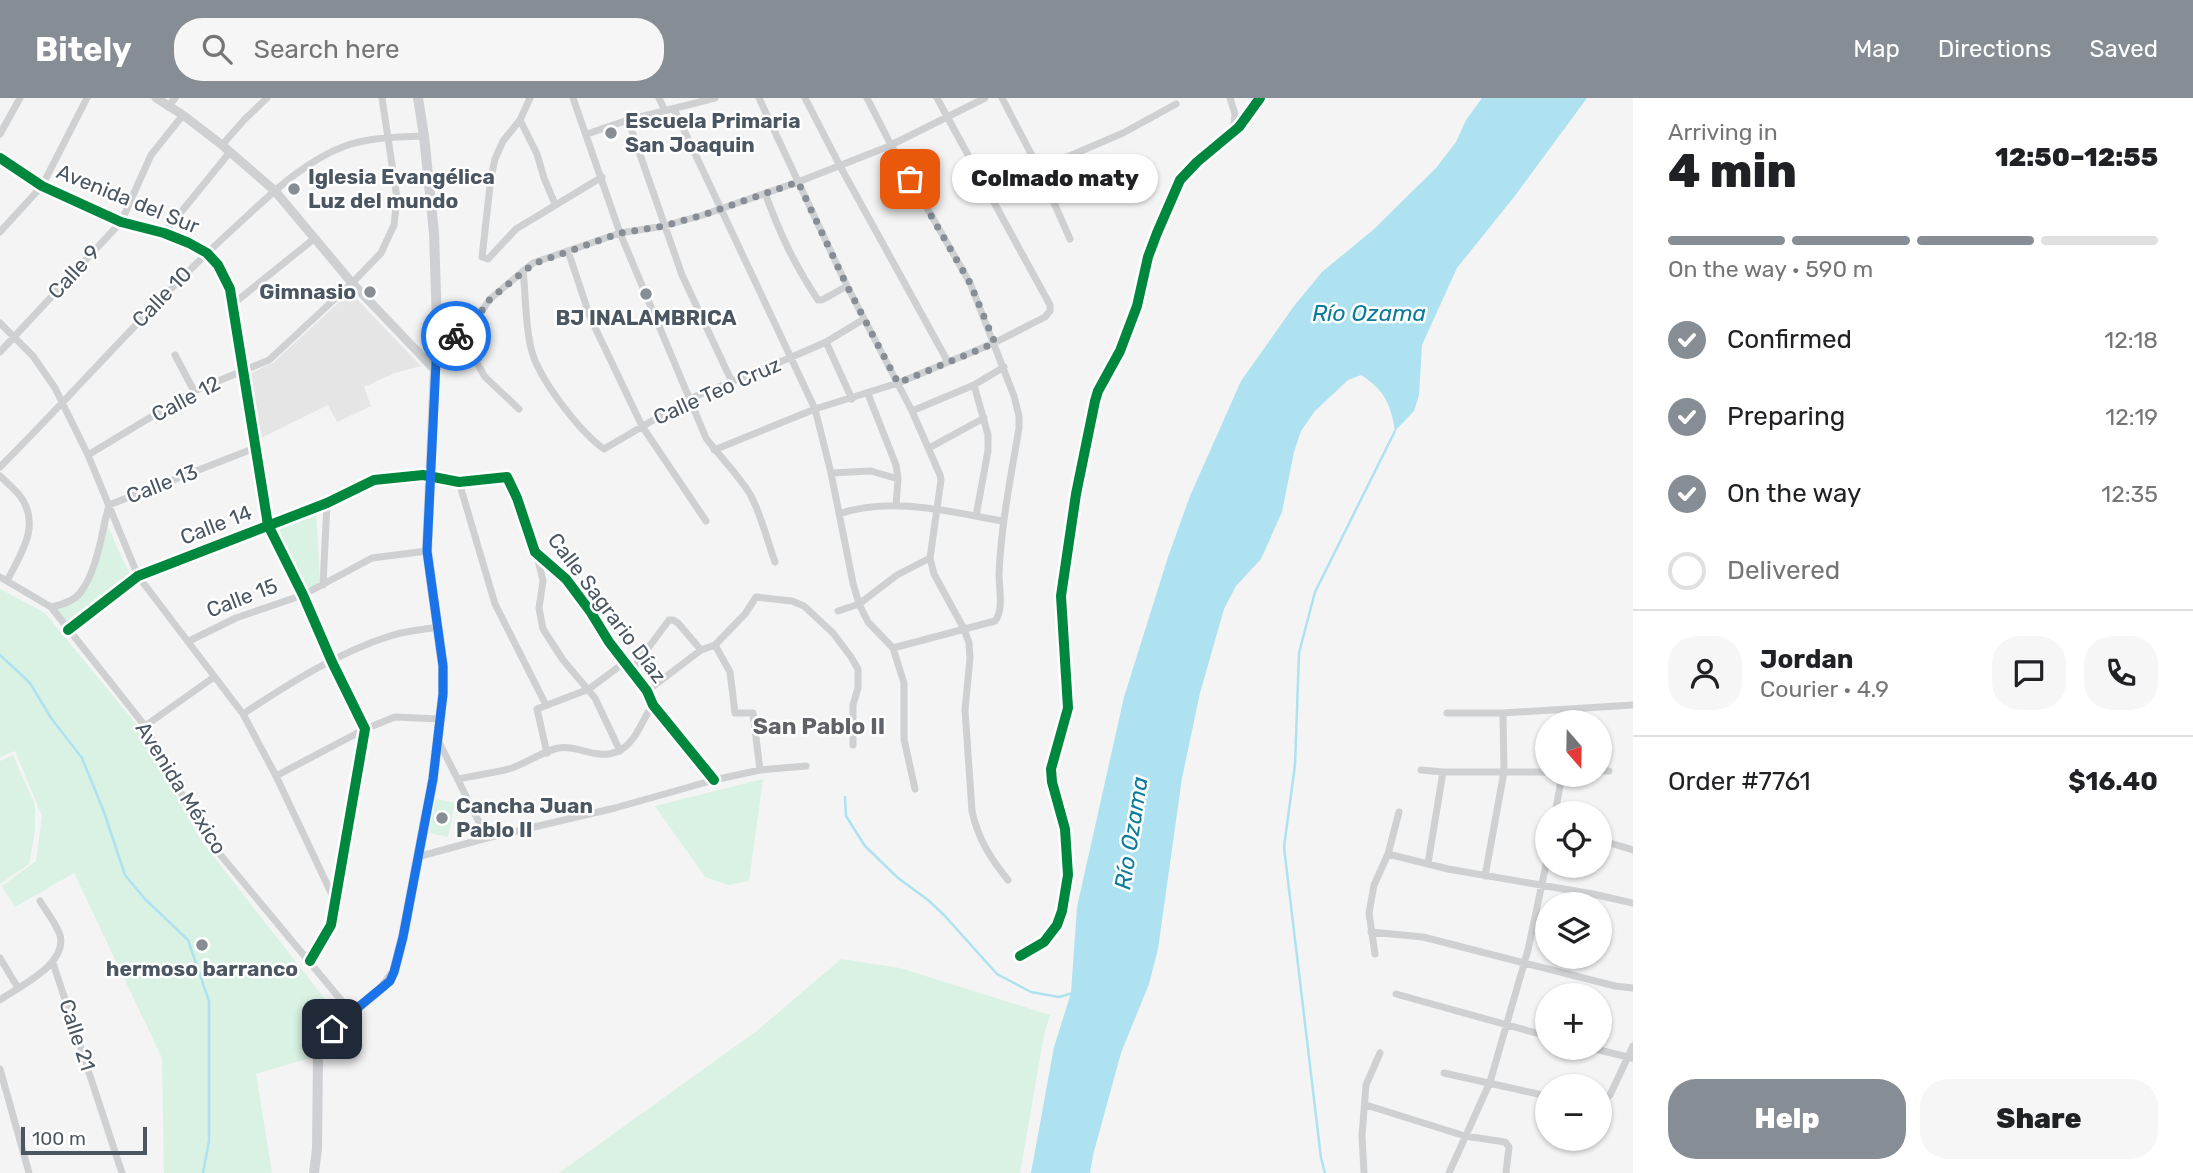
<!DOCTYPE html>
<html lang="en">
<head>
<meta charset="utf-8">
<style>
	:root { --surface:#fff; --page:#f6f6f6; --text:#202124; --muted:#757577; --line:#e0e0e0; --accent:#868d94 }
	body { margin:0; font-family:Rubik,sans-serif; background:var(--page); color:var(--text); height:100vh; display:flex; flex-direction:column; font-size:26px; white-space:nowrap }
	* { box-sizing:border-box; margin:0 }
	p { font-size:23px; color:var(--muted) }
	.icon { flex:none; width:38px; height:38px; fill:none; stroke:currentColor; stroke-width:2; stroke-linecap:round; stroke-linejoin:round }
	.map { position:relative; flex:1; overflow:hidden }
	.panel { display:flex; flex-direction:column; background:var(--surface); width:560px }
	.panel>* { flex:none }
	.needle { width:46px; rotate:160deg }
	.fabs { position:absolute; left:1535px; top:612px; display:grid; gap:14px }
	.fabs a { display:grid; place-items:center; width:77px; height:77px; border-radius:50%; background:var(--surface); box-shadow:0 2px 5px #0004; font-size:35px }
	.scale { position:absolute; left:21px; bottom:18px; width:126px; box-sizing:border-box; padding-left:7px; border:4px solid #4a5661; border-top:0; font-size:19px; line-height:24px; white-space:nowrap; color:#4a5661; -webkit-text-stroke:5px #fff; paint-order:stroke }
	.pin { position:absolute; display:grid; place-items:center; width:60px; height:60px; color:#fff; margin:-30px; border-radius:14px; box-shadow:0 4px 10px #0006 }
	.courier { position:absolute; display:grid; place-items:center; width:70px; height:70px; margin:-35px; border:5px solid #1a73e8; border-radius:50%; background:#fff; color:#222; box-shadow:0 2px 9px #0007 }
	.bubble { position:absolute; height:49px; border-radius:24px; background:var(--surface); box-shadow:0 2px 5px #0004; font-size:23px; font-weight:800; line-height:49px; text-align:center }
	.overview em { font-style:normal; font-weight:800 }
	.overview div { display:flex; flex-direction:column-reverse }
	.overview { display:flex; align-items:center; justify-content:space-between; height:119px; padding:0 35px }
	h1 { font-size:46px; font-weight:800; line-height:52px }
	.bar { display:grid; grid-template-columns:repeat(4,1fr); gap:10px 7px; align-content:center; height:84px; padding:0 35px }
	.bar i { height:9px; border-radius:5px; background:var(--line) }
	.bar .active { background:var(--accent) }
	.bar p { grid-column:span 4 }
	.line { display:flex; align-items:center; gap:18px; padding:0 35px; border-top:2px solid var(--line) }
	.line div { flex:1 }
	.round { display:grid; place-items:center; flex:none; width:74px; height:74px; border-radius:28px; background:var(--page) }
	ol { padding:0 35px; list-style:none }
	li { display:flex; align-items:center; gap:21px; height:77px }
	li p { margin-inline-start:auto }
	li .icon { padding:7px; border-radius:50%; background:var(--accent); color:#fff; stroke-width:4 }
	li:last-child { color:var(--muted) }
	li i { width:38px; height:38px; border:4px solid var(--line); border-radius:50% }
	.cta { display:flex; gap:14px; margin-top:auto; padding:14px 35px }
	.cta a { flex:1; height:80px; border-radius:28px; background:var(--accent); color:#fff; font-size:28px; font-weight:800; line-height:80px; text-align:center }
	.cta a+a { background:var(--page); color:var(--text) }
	header { display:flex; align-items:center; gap:42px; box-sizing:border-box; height:98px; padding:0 35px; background:var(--accent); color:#fff }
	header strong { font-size:33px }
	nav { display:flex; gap:38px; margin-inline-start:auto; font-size:24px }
	.search { width:490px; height:63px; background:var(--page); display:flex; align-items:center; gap:18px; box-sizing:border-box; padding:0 24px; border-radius:28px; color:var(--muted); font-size:26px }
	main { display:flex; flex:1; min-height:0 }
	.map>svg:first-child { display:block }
	.education { fill:#e6e5e6 }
	.green { fill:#d9f2e3 }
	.water { fill:#aee2f0 }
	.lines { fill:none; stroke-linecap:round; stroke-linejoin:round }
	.stream { stroke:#aee2f0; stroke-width:2.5 }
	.minor { stroke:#ced0d2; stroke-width:7 }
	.tertiary { stroke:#ced0d2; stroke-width:9 }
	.secondary { stroke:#ced0d4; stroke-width:10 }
	.cycleway-casing { stroke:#fff; stroke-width:15 }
	.cycleway { stroke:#00873e; stroke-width:10 }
	.done { stroke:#868d94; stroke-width:7; stroke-dasharray:0 12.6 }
	.route { stroke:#1a73e8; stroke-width:9 }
	.poi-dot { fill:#868d94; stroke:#fff; stroke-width:2.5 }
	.labels { text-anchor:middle; stroke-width:5; stroke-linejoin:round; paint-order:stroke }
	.poi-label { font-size:21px; font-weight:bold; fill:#4a5661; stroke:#fff; text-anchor:start }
	.street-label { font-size:21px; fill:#4a5661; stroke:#fff }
	.water-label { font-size:23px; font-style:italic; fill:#0c7c9b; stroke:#fff }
	.neighbourhood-label { font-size:23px; font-weight:bold; fill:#5f6368; stroke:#fff }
</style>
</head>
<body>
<header>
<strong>Bitely</strong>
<div class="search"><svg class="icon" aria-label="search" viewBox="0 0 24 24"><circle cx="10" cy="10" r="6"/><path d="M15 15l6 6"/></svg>Search here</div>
<nav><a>Map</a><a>Directions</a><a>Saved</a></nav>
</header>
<main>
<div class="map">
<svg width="1633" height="1075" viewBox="0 0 1633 1075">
	<rect width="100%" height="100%" fill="#f4f4f4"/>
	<path class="education" d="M 350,194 L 421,268 L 395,275 L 364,289 L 371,308 L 337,324 L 328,307 L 257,342 L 247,277 L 274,264 Z"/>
	<path class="green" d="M 316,414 L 320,485 L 297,498 L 268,431 Z
		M 102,416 L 131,479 L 67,529 L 50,512 L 66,508 L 93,476 Z
		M 0,491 L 45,515 L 141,632 L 200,741 L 339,919 L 309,960 L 256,976 L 272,1075 L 164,1075 L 162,960 L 74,775 L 15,809 L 2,788 L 36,763 L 42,718 L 15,653 L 0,659 Z
		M 13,657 L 35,707 L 35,733 L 29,766 L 0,786 L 0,663 Z
		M 763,681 L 749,783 L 728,787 L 705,779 L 655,708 Z
		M 436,701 L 455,705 L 448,739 L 429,735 Z
		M 841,861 L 900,870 L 1050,917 L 1044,937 L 1020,1075 L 559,1075 L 758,932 Z"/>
	<path class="water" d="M 1482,0 L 1587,0 L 1514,99 L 1457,170 L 1422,247 L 1419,297 L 1414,313 L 1395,333 C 1391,307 1385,292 1361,277 L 1348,282 L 1315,313 L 1301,333 L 1294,354 L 1282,414 L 1261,461 L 1236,488 L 1224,511 L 1200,595 L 1182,680 L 1158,851 L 1149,886 L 1121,955 L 1093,1057 L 1090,1075 L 1031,1075 L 1054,949 L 1071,895 L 1077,809 L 1124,599 L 1168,459 L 1190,398 L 1241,283 L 1294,208 L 1322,174 L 1373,132 L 1436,70 L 1456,44 L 1466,22 Z"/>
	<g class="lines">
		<path class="stream" d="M 0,557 L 30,585 L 51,620 L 82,660 L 104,714 L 125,777 L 145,801 L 188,842 L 209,903 L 209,1043 L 203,1075
			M 845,699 L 846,718 L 865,748 L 898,780 L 928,802 L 944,817 L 997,876 L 1031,894 L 1059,899 L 1073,895
			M 1325,1075 L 1321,1060 L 1284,749 L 1295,667 L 1299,555 L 1315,494 L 1395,333"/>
		<path class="minor" d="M 530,0 L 520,22 L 503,43 L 495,61 L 491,79 L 482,159 L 488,161 L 516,131 L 602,79
			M 573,0 L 620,135 L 706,340 C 720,359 737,375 750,396 C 761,416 767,442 775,464
			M 659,0 L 665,13
			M 759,0 L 847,188 L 912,313 L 940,377 L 941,382 L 930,460 L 934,476 L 964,531 L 969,545 L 970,560 L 965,612 L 972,713 C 978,741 991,761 1008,782
			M 805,0 L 840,68 L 948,264
			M 867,0 L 891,47 L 970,185 L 1014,298 L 1019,318 L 1019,330 C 1011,378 1001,427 999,476 C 999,490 1004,512 995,523 L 893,550
			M 1002,0 L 1039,71 L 1070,141
			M 1230,0 L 1235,16 L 1233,35
			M 168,9 L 175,0
			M 674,11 L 815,311 L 831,375 L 853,485 L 859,506 L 868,524 L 893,550 L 904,585 L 904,641 L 915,691
			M 520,22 L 537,56 L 544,80 L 555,106
			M 628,22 L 682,177 L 732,284
			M 0,36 L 20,0
			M 587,36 L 628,22 L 715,0
			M 222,47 L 245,21 L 267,0
			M 0,60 L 42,88 L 121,124 L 164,135 L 189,145 L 207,155 L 218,167 L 230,191 L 268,427 L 303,497 L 332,564 L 365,631 L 331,827 L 310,863
			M 1039,71 L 1123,35 L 1176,6
			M 765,95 C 780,136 794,166 818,202 L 822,202 L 847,188
			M 0,134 L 42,88 L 87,0
			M 164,135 L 230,54
			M 568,153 L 590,219 L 642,328 L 706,423
			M 523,173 C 526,198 525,226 531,250 C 537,279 580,334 604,351 L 689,301 L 792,259 L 826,244 L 864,221
			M 233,206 L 315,140
			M 0,225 L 33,258 L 55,290 L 88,357 L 138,478 L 243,616 L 276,678 L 335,803
			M 461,237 L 485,279 L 519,311
			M 437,243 L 461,237 L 474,224 L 490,201 L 533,165 L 620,135 L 664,128 L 703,117 L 798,84 L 887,49 L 985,0
			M 826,244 L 852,301
			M 0,254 L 121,124 L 151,57 L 183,17
			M 175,257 L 194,293
			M 974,287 L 988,337 L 988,353 L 976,418
			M 868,296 L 896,367 L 898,381 L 896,407
			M 912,313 L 974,287 L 1004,269
			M 929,350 L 984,320
			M 714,352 L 815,311 L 898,285 L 994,245 L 1045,219 L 1050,213 L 1050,207 L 937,0
			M 88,357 L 194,293 L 269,262 L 352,185 L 381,155 L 394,127 L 397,100 L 382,0
			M 0,369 C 79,290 152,205 234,130 C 268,99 302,64 345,48 C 370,39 399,39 424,38
			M 831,375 L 871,373 L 898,381
			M 0,378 C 7,385 15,391 20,398 C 42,427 20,457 7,483
			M 459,384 L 495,506 L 546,607
			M 839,416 C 892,398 950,414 1003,423
			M 536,454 L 543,483 L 539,510 L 543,531 L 563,562 L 595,600 L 620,653
			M 0,479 L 51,509 L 145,628 L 204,737 L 351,914
			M 323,487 L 327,405
			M 51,509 C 61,507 73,504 80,495 C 97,474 102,433 109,407 L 255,350
			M 838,513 L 859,506 L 897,477 L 930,460
			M 68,532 L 138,478 L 327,405 L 374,382 L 423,377 L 459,384 L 507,379 L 517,400 L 535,454 L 566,481 L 590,513 L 609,544 L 647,593 L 653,607 L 714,682
			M 189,543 L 236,520 L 303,497 L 372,460 L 427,453
			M 715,547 L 730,574 L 735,615 L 753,615 L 760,672
			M 632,572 L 669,522 L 673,522 L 678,525 L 701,552
			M 647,593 L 701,552 L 715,547 L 745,516 L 756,499 L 792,503 L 804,508 L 833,535 L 851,559 L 858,571 L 858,590 L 853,607 L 853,647
			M 1447,615 L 1503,615 L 1633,607
			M 243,616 C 288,586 339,554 390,538 C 405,533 422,532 438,529
			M 145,628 L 214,579
			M 439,644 L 487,740
			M 547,655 L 537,611 L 589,591 L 625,564
			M 1421,672 L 1443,674 L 1547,674
			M 1600,673 L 1609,673
			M 276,678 L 365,631 L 395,619 L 440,621
			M 459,681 C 476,677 495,675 512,670 C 528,664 542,654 558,650 C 579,646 600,665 622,651 C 637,642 642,621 653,607
			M 1555,716 L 1562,677
			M 1600,742 L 1633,752
			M 1388,756 L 1448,771 L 1593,796 L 1633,805
			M 417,759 L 487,740 L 615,710 L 714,682 L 760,672 L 806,668
			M 1428,765 L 1443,674
			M 1485,778 L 1504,674 L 1503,615
			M 1371,834 L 1423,839 L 1615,888 L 1633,890
			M 1375,856 L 1369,815 L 1374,787 L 1388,756 L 1399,714
			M 1020,858 L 1044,844 L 1057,827 L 1062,813 L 1068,777 L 1065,731 L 1052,684 L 1051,671 L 1068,610 L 1061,498 L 1076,396 L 1095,303 L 1098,293 L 1120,253 L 1137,208 L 1148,159 L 1157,135 L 1180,82 L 1197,64 L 1239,29 L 1260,0
			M 0,860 L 18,890
			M 53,865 L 122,1075
			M 1396,896 L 1547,938
			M 0,902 C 20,888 68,866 60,837 C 56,825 46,813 40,803
			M 1591,950 L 1632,960
			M 0,971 L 29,1075
			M 1444,975 L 1547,998
			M 1600,1004 L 1610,997 L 1633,948
			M 1366,1007 L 1465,1038 L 1505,1044 L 1509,1049 L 1506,1075
			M 1364,1075 L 1362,1038 L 1366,987 L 1380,955
			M 1449,1075 L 1490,984 L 1528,852 L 1547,762"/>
		<path class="tertiary" d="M 156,0 L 183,17 L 222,47 L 275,93 L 352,185 L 435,272"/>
		<path class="secondary" d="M 314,1075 L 317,1051 L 318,959 L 323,945 L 332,931 L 383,889 L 394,874 L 403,839 L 433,681 L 443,596 L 443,568 L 427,453 L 437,226 L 434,135 L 424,38 L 418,0"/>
		<g class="cycleway-casing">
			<path id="cycleway" d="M 0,60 L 42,88 L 121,124 L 164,135 L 189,145 L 207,155 L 218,167 L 230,191 L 268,427 L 303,497 L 332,564 L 365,631 L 331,827 L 310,863
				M 68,532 L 138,478 L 327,405 L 374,382 L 423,377 L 459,384 L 507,379 L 517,400 L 535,454 L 566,481 L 590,513 L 609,544 L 647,593 L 653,607 L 714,682
				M 1020,858 L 1044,844 L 1057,827 L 1062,813 L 1068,777 L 1065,731 L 1052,684 L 1051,671 L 1068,610 L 1061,498 L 1076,396 L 1095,303 L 1098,293 L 1120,253 L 1137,208 L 1148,159 L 1157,135 L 1180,82 L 1197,64 L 1239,29 L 1260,0"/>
		</g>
		<use href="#cycleway" class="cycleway"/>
	</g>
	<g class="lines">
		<path class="done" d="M 456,238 L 461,237 L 474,224 L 490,201 L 533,166 L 620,135 L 664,128 L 703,117 L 798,84 L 847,188 L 898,285 L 995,245 L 970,185 L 910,81"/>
		<path class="route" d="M 332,931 L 390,883 L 394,874 L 403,839 L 433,681 L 443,596 L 443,568 L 427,453 L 437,243 L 456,238"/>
	</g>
	<g class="poi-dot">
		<circle cx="611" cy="35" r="7"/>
		<circle cx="294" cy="91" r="7"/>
		<circle cx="370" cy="194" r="7"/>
		<circle cx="646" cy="196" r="7"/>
		<circle cx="442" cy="720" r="7"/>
		<circle cx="202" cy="847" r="7"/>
	</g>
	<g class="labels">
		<g class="poi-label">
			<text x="625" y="30">Escuela Primaria<tspan x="625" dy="24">San Joaquin</tspan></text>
			<text x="308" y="86">Iglesia Evangélica<tspan x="308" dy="24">Luz del mundo</tspan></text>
			<text x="356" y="201" text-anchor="end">Gimnasio</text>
			<text x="646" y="227" text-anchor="middle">BJ INALAMBRICA</text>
			<text x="456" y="715">Cancha Juan<tspan x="456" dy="24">Pablo II</tspan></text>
			<text x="202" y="878" text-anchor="middle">hermoso barranco</text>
		</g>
		<g class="street-label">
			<text transform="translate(128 101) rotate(22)" y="7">Avenida del Sur</text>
			<text transform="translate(74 174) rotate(-47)" y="7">Calle 9</text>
			<text transform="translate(162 199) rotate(-46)" y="7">Calle 10</text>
			<text transform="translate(717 293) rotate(-24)" y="7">Calle Teo Cruz</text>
			<text transform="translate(186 301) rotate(-28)" y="7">Calle 12</text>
			<text transform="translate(162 386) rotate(-21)" y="7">Calle 13</text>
			<text transform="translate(216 427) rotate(-21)" y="7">Calle 14</text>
			<text transform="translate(242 500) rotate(-21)" y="7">Calle 15</text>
			<text transform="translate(607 510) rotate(53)" y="7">Calle Sagrario Díaz</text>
			<text transform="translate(181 690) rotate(58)" y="7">Avenida México</text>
			<text transform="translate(77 937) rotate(72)" y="7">Calle 21</text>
		</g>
		<g class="water-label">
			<text x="1369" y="223">Río Ozama</text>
			<text transform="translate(1131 735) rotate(-81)" y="8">Río Ozama</text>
		</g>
		<g class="neighbourhood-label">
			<text x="819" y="636">San Pablo II</text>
		</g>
	</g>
</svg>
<div class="fabs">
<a><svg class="needle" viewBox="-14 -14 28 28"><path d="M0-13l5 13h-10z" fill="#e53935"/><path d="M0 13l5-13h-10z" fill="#757577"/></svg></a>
<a><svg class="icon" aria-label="locate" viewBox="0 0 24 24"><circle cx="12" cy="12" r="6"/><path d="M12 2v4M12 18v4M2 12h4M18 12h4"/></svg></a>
<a><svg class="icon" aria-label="layers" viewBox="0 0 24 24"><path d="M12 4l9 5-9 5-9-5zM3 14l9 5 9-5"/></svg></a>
<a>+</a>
<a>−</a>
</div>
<div class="scale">100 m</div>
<div class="pin" style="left:910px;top:81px;background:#ea580c"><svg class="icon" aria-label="bag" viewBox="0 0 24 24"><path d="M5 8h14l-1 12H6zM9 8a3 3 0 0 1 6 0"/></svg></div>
<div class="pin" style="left:332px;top:931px;background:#1f2937"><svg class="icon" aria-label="home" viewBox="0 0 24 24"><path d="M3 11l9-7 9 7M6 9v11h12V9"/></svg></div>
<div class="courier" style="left:456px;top:238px"><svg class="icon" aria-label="bike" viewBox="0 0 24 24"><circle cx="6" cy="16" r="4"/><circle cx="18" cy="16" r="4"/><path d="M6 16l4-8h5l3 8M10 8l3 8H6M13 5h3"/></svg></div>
<div class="bubble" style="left:952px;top:56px;width:206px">Colmado maty</div>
</div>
<section class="panel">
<div class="overview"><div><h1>4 min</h1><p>Arriving in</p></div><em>12:50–12:55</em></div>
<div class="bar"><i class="active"></i><i class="active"></i><i class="active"></i><i></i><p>On the way · 590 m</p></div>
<ol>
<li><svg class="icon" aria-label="check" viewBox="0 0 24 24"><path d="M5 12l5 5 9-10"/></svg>Confirmed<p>12:18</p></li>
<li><svg class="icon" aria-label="check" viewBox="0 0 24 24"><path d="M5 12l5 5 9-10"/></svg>Preparing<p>12:19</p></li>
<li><svg class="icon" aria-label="check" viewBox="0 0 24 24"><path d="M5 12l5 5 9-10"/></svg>On the way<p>12:35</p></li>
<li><i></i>Delivered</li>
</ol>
<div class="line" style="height:126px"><a class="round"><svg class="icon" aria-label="person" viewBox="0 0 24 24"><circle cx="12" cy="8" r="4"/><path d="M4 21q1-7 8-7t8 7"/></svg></a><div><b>Jordan</b><p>Courier · 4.9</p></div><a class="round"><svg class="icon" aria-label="chat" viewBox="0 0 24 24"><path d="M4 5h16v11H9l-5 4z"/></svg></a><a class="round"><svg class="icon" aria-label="phone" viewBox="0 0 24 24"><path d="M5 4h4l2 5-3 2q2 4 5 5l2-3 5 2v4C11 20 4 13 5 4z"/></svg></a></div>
<div class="line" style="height:91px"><div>Order #7761</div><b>$16.40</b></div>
<div class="cta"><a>Help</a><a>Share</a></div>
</section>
</main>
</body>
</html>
